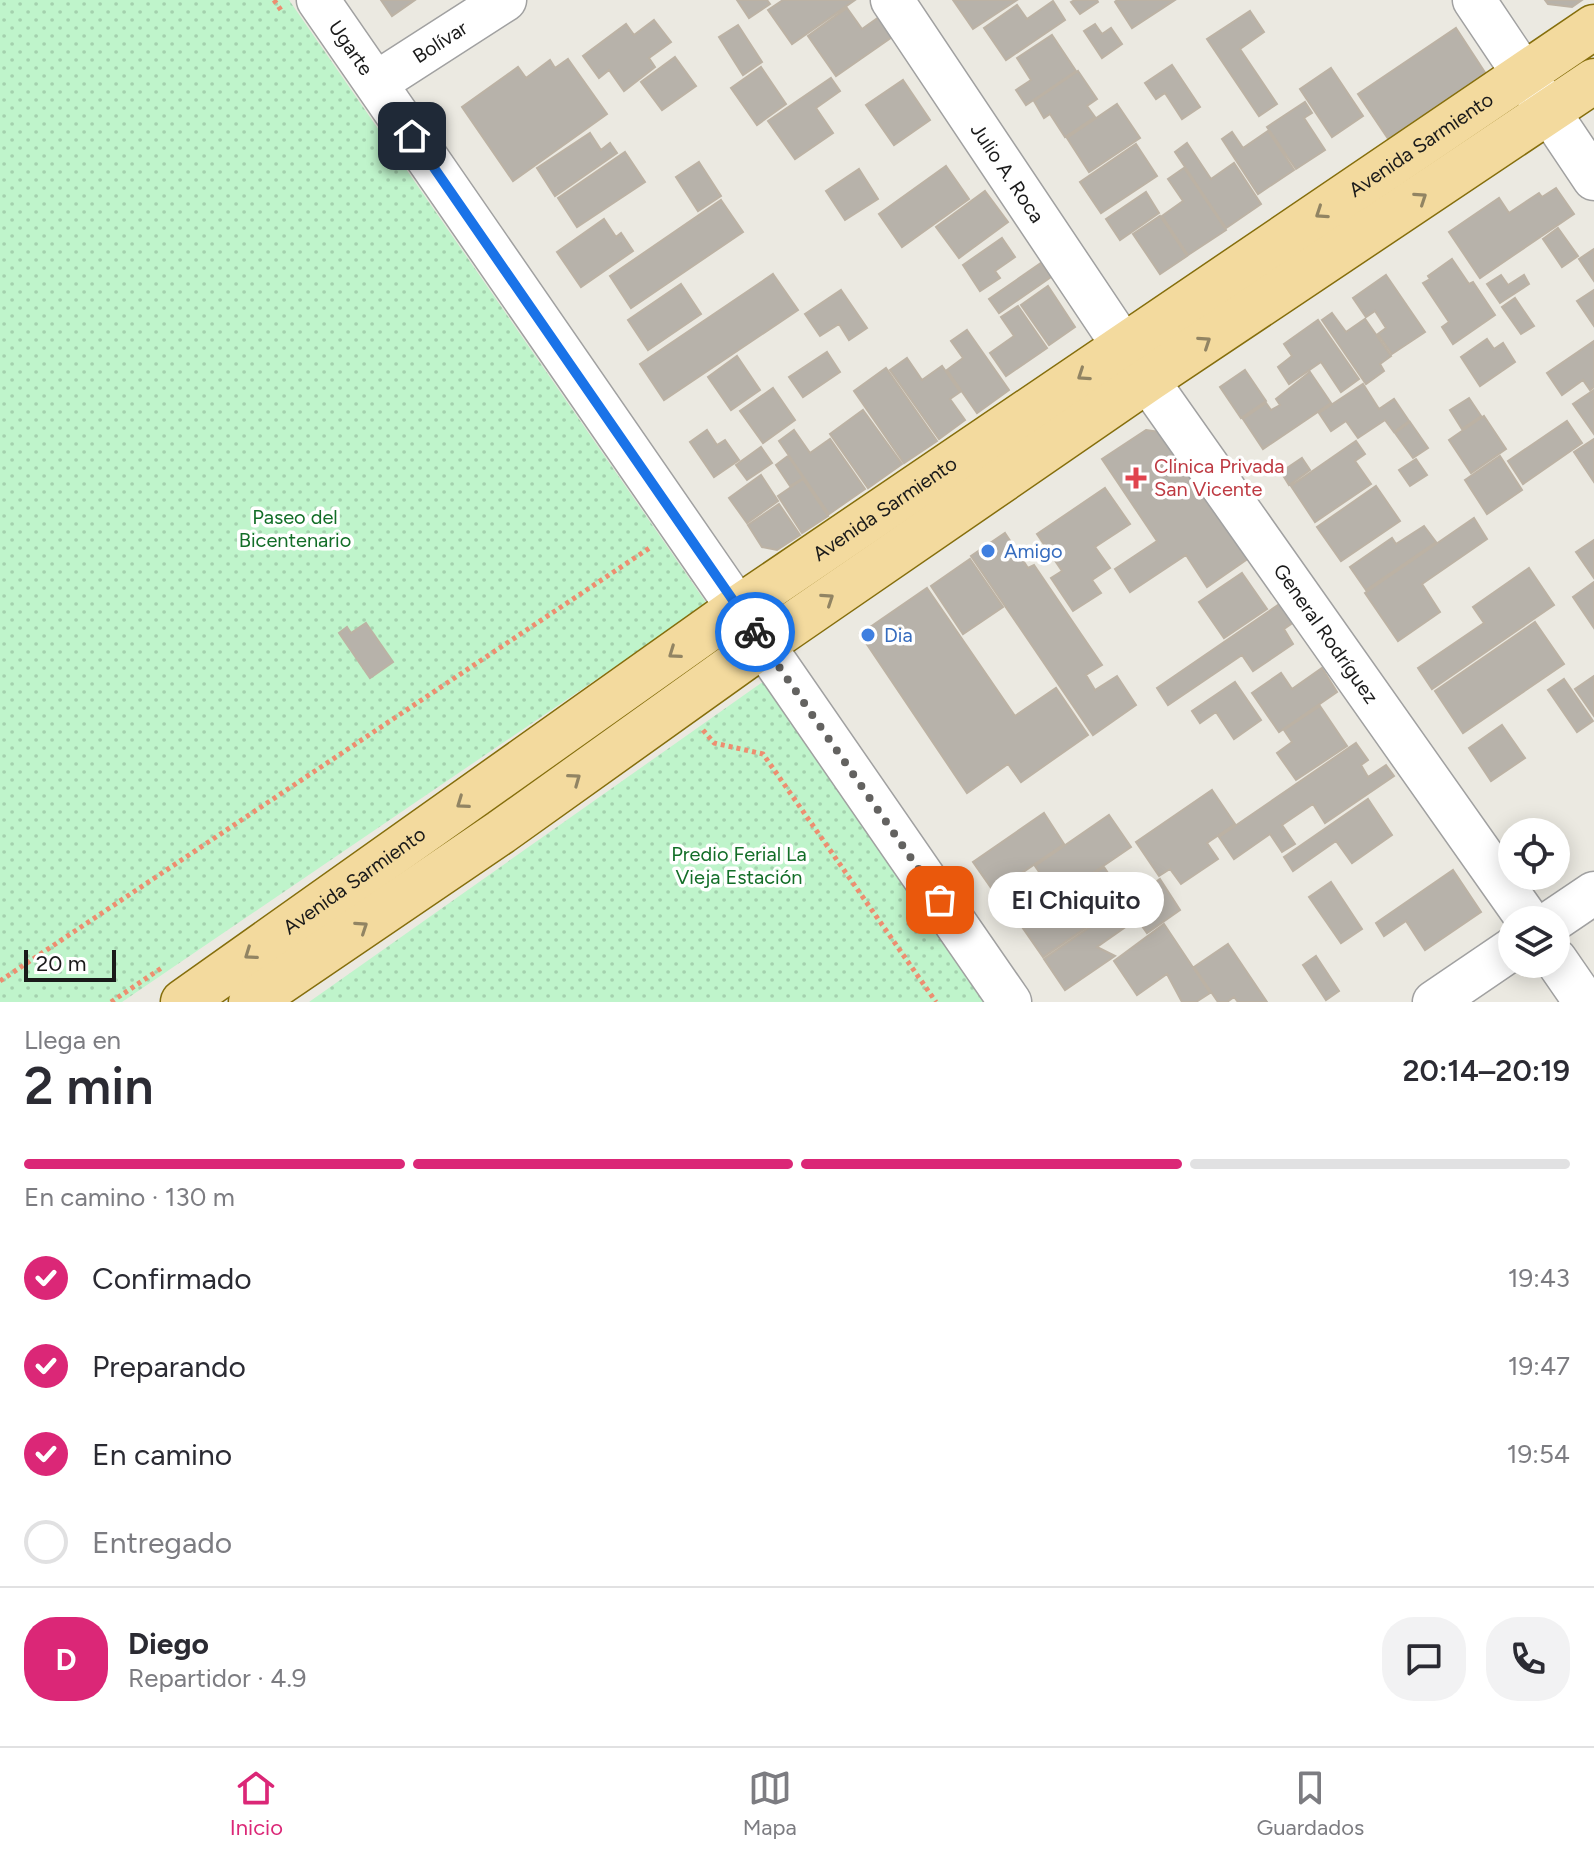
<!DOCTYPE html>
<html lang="es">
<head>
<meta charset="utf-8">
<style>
	:root { --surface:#fff; --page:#f2f2f3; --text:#2b2b33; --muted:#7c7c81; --line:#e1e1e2; --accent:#db2777 }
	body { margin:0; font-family:Figtree,sans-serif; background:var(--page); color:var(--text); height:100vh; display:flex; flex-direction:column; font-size:30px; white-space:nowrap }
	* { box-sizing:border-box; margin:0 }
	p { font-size:26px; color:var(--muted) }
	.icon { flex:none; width:44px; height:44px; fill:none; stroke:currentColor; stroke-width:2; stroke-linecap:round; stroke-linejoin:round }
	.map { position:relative; height:1002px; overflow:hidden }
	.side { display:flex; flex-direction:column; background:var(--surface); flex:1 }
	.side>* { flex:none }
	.tools { position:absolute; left:1498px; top:818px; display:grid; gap:16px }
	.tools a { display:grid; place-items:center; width:72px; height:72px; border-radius:50%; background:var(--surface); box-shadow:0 4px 20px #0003; font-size:40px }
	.scale { position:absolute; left:24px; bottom:20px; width:92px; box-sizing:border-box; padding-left:8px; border:4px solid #1a1a1a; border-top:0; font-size:22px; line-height:28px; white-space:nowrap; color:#1a1a1a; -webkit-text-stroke:6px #fff; paint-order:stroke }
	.pin { position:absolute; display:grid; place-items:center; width:68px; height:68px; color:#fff; margin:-34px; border-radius:16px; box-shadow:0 4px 12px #0006 }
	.courier { position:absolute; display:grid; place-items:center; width:80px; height:80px; margin:-40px; border:6px solid #1a73e8; border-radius:50%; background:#fff; color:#222; box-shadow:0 2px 10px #0007 }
	.bubble { position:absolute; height:56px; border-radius:28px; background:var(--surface); box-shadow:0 4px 20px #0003; font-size:26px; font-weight:600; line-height:56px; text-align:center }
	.head em { font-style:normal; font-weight:600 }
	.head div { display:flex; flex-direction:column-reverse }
	.head { display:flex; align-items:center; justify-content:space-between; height:136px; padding:0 24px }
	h1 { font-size:52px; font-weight:600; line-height:60px }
	.bar { display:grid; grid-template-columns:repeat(4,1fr); gap:12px 8px; align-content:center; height:96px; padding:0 24px }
	.bar i { height:10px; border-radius:6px; background:var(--line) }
	.bar .current { background:var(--accent) }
	.bar p { grid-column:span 4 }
	.line { display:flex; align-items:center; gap:20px; padding:0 24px; border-top:2px solid var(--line) }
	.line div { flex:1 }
	.round { display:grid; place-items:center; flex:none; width:84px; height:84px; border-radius:32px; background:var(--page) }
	ol { padding:0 24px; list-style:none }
	li { display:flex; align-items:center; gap:24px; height:88px }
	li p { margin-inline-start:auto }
	li .icon { padding:8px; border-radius:50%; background:var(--accent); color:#fff; stroke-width:4 }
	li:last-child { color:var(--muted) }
	li i { width:44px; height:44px; border:4px solid var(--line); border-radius:50% }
	.dock { display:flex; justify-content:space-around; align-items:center; height:112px; border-top:2px solid var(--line); background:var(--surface); font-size:22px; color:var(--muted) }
	.dock a { display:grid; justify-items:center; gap:4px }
	.dock .current { color:var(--accent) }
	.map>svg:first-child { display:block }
	.park { fill:url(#park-dots) }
	.building { fill:#b7b2aa; stroke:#bcb2a4; stroke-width:2 }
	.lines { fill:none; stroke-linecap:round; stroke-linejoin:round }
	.minor-casing { stroke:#a1a1a1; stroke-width:45 }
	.major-casing { stroke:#856e0c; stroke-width:47 }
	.path { stroke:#ed8e70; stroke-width:5; stroke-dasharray:4 4; stroke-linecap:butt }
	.minor { stroke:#fff; stroke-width:42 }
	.major { stroke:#f3da9e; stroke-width:44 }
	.oneway { stroke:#918463 }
	.done { stroke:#636260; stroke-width:8; stroke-dasharray:0 14.4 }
	.route { stroke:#1a73e8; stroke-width:10 }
	.health-dot { fill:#e0444e; stroke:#fff; stroke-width:3 }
	.shop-dot { fill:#3f7fe0; stroke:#fff; stroke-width:3 }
	.labels { text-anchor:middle; stroke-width:7; stroke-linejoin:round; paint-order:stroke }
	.street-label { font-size:20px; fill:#1a1a1a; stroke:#fff }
	.health-label { font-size:20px; fill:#be3a42; stroke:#fff; text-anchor:start }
	.park-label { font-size:20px; fill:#136e28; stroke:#fff }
	.shop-label { font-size:20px; fill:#366cbe; stroke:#fff; text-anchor:start }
</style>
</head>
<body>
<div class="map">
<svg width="1594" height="1002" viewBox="0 0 1594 1002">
	<defs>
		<pattern id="park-dots" width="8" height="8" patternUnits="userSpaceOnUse" patternTransform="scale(2)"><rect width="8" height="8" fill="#bff4cb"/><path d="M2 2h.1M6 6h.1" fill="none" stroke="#a4d1ae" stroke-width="1.8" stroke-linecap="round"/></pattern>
	</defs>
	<rect width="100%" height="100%" fill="#ebe9e1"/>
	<path class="park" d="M 0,0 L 289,0 L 707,604 L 122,1002 L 0,1002 Z
		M 771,676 L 1005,1002 L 309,1002 Z"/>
	<path class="building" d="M 381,0 L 415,0 L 392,16 Z
		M 737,0 L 767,0 L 770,4 L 749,18 Z
		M 783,0 L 855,0 L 792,44 L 768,10 Z
		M 953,0 L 1017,0 L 973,29 Z
		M 1075,0 L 1097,0 L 1098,2 L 1080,14 L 1071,2 Z
		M 1117,0 L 1175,0 L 1132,28 L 1115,2 Z
		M 1545,0 L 1582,0 L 1572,7 L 1548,4 Z
		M 1053,1 L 1065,20 L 1006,60 L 984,28 L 1017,5 L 1027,19 Z
		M 847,8 L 862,29 L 882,15 L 895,35 L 836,76 L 808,36 Z
		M 1250,11 L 1264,32 L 1240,49 L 1277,104 L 1259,116 L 1207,39 Z
		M 654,20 L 671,42 L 649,58 L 655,67 L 624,91 L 609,70 L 599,78 L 583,56 L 626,24 L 634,35 Z
		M 1095,24 L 1102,34 L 1111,28 L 1122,44 L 1102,58 L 1084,31 Z
		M 738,25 L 762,62 L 743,75 L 719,37 Z
		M 1456,28 L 1486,74 L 1389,140 L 1358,94 Z
		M 1052,35 L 1076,71 L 1026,105 L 1016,90 L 1031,80 L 1017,58 Z
		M 675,57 L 696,86 L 662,110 L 641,82 Z
		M 568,59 L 607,114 L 513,181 L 462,107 L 518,67 L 526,78 L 550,60 L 555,68 Z
		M 1172,65 L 1200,107 L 1182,119 L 1165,93 L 1156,99 L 1145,83 Z
		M 761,67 L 786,104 L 757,125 L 731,88 Z
		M 1331,68 L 1363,116 L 1332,137 L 1300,89 Z
		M 1078,71 L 1097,99 L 1087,106 L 1095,117 L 1065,137 L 1050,114 L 1044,118 L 1034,101 Z
		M 831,78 L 840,91 L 816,108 L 833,133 L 795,159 L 768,121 Z
		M 903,80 L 930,120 L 894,145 L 866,105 Z
		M 1305,102 L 1312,113 L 1304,118 L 1325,150 L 1296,169 L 1267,127 Z
		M 1117,104 L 1140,138 L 1089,172 L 1067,138 Z
		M 1268,131 L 1294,170 L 1258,194 L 1222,139 L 1232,132 L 1243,148 Z
		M 590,133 L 601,150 L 610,143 L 617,153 L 555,196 L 537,168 Z
		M 1187,143 L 1211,179 L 1234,163 L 1261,204 L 1226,228 L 1175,152 Z
		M 1136,144 L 1157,176 L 1101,213 L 1080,182 Z
		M 625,152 L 645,182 L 577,227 L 558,198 Z
		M 699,162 L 721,196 L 698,211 L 676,177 Z
		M 946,166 L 969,199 L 902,247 L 879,214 Z
		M 1184,168 L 1226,230 L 1188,255 L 1162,216 L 1183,201 L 1168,179 Z
		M 859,169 L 878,199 L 845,220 L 826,191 Z
		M 1556,188 L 1574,214 L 1480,278 L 1449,232 L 1499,198 L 1509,213 L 1539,193 L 1542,197 Z
		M 985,191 L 1008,222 L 959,258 L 936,227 Z
		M 1146,192 L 1159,213 L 1120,240 L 1106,219 Z
		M 721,200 L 743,232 L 631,308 L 610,276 Z
		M 1160,216 L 1187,256 L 1160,274 L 1133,234 Z
		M 604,219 L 616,237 L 621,233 L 633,251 L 581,287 L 557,252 Z
		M 1558,228 L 1578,256 L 1562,267 L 1543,239 Z
		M 1002,238 L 1015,257 L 995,271 L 1000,278 L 980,291 L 963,265 Z
		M 1594,249 L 1594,281 L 1579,259 Z
		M 1452,259 L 1469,284 L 1473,282 L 1495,315 L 1453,344 L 1442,327 L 1449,322 L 1423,283 L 1430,279 L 1428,276 Z
		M 1041,263 L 1051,277 L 999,313 L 989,299 Z
		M 773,274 L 798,310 L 664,400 L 640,364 Z
		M 1386,275 L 1425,332 L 1392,354 L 1378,334 L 1386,328 L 1375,311 L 1366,317 L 1353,298 Z
		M 1501,275 L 1508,285 L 1524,275 L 1529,284 L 1500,303 L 1487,284 Z
		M 681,284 L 701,314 L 648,350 L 628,320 Z
		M 1048,286 L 1075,327 L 1049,345 L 1021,305 Z
		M 841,290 L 867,328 L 849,340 L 839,324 L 820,336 L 805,314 Z
		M 1594,290 L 1594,326 L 1577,301 Z
		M 1515,298 L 1534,326 L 1521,334 L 1502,307 Z
		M 1018,306 L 1047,348 L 1006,376 L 990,353 L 1014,336 L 1001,317 Z
		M 1332,313 L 1346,332 L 1365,319 L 1391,356 L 1380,364 L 1384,371 L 1366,384 L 1322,320 Z
		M 1318,320 L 1359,379 L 1341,392 L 1321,362 L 1289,384 L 1278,367 L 1292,356 L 1284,344 Z
		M 967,330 L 1009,390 L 977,413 L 947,370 L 963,358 L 951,341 Z
		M 1487,339 L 1494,349 L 1503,343 L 1515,362 L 1480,386 L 1461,357 Z
		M 1594,341 L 1594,387 L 1590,390 L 1583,380 L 1562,395 L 1547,373 Z
		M 827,352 L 840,372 L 803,397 L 789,377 Z
		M 737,356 L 760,390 L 731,410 L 708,377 Z
		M 907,358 L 922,380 L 942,366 L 960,392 L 950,399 L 965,420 L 939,439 L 890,370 Z
		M 886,368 L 937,441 L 904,463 L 854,391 Z
		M 1245,370 L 1266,401 L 1241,418 L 1220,387 Z
		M 1310,372 L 1331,403 L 1263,449 L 1243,419 L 1266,403 L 1271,410 L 1280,405 L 1276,399 Z
		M 1363,384 L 1379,409 L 1394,399 L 1409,421 L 1394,432 L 1385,420 L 1358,438 L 1346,421 L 1331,431 L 1319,413 Z
		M 773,388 L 795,420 L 763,443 L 740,411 Z
		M 1594,390 L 1594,434 L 1573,404 Z
		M 1469,398 L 1481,416 L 1462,429 L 1450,410 Z
		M 863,410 L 902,464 L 868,488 L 830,434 Z
		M 1484,416 L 1506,449 L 1471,473 L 1449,440 Z
		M 1567,421 L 1582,443 L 1523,484 L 1508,461 Z
		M 1410,422 L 1428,448 L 1413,458 L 1395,433 Z
		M 707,430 L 717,445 L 725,440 L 739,460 L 714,477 L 690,442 Z
		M 794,430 L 810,453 L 830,439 L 865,489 L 829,514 L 779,441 Z
		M 1146,430 L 1166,433 L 1249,558 L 1207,587 L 1186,555 L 1130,592 L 1115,569 L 1157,541 L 1102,459 Z
		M 1594,439 L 1594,482 L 1574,452 Z
		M 1356,441 L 1365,454 L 1355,461 L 1371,484 L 1315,522 L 1291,486 Z
		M 761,447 L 772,463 L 747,480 L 736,465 Z
		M 788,456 L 803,478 L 790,486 L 776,465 Z
		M 1500,456 L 1522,490 L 1487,514 L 1465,480 Z
		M 1302,458 L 1310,470 L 1289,485 L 1281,472 Z
		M 1416,459 L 1427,475 L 1410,486 L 1399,470 Z
		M 761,475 L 778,501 L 747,523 L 729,498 Z
		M 803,479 L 828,516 L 802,533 L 778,496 Z
		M 1376,486 L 1400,521 L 1341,561 L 1317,527 Z
		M 1105,488 L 1130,524 L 1095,547 L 1110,568 L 1092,580 L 1101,593 L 1073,611 L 1051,578 L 1062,571 L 1037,534 Z
		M 779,504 L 800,535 L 777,550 L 762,547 L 748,525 Z
		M 1474,518 L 1487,539 L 1422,584 L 1440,612 L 1398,641 L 1365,593 Z
		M 1424,526 L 1436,542 L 1366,590 L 1350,567 L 1392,538 L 1396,544 Z
		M 1005,533 L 1028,568 L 1034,565 L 1102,665 L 1086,675 L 1095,690 L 1117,676 L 1136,705 L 1093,735 L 971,556 Z
		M 1594,540 L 1594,578 L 1576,552 Z
		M 970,559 L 1003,607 L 963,634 L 931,586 Z
		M 1529,568 L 1554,605 L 1432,689 L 1418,668 L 1484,623 L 1473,607 Z
		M 1242,573 L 1267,609 L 1224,638 L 1199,602 Z
		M 1594,582 L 1594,628 L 1573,597 Z
		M 927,588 L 1015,716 L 1056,688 L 1088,735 L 1021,782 L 1008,764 L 967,793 L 860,634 Z
		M 1281,603 L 1294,622 L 1284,629 L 1293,644 L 1253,671 L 1242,655 L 1168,705 L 1157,688 Z
		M 1535,622 L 1564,664 L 1463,733 L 1435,691 Z
		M 366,623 L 393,662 L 370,678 L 339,633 L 347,627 L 351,633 Z
		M 1322,668 L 1337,692 L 1279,732 L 1252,693 L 1281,673 L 1292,689 Z
		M 1594,676 L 1594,716 L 1575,689 Z
		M 1564,679 L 1593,721 L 1577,732 L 1548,690 Z
		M 1235,682 L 1261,720 L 1234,739 L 1216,712 L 1200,723 L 1192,711 Z
		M 1320,706 L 1347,746 L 1296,780 L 1277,753 L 1292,742 L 1284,730 Z
		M 1502,725 L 1525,758 L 1491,781 L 1469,748 Z
		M 1356,743 L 1368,760 L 1361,765 L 1368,777 L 1386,765 L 1394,776 L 1325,823 L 1313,804 L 1282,825 L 1295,844 L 1282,852 L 1270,834 L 1234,859 L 1219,837 Z
		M 1212,790 L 1235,824 L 1207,843 L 1218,859 L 1181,884 L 1170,869 L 1159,876 L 1136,842 Z
		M 1368,799 L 1392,835 L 1352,863 L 1336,841 L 1293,871 L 1284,857 Z
		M 1044,813 L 1064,844 L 994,892 L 973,862 Z
		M 1109,815 L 1131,847 L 1018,924 L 1008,909 L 1046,882 L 1035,866 Z
		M 1104,867 L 1126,900 L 1043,957 L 1020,924 Z
		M 1453,870 L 1481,912 L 1425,950 L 1406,921 L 1384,936 L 1376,923 Z
		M 1160,879 L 1180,910 L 1147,933 L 1137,919 L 1097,947 L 1115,956 L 1065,990 L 1044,959 Z
		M 1331,882 L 1362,929 L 1341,943 L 1309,897 Z
		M 1164,924 L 1210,993 L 1196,1002 L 1182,1002 L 1167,974 L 1137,995 L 1114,961 Z
		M 1228,944 L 1267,1002 L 1238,1002 L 1234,997 L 1227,1002 L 1218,1002 L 1194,967 Z
		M 1316,956 L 1339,991 L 1326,1000 L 1303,965 Z"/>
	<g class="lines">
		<g class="minor-casing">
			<g id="minor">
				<path id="s1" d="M 318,0 L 1010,1002"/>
				<path id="s2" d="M 892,0 L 1124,347 L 1528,920"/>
				<path d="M 1474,0 L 1594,179"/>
				<path id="s3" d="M 376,83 L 505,0"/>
				<path d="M 1554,920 L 1594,893"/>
				<path d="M 1556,960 L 1585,1002"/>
				<path d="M 1434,1002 L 1512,949"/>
			</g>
		</g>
		<g class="major-casing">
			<g id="major">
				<path id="s4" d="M 183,1002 L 738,608 L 1594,27"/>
				<path d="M 251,1002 L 501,832 L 764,644 L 1149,379 L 1594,81"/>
			</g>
		</g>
		<path class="path" d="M 274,0 L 283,13
			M 703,730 L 714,743 L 763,754 L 936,1002
			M 0,981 L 651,547
			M 111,1002 L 163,967"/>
		<use href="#minor" class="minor"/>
		<use href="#major" class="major"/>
	</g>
	<defs><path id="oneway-chevron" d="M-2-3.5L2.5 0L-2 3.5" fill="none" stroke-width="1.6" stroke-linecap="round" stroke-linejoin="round" transform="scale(2)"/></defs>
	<g class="oneway">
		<use href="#oneway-chevron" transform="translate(1421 198) rotate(-34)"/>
		<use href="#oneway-chevron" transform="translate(1321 213) rotate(146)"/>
		<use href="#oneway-chevron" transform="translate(1205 342) rotate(-34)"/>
		<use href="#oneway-chevron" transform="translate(1083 375) rotate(146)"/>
		<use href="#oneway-chevron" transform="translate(828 599) rotate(-34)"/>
		<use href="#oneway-chevron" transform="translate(674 653) rotate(145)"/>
		<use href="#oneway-chevron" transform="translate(575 779) rotate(-36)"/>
		<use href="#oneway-chevron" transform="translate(462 803) rotate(145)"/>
		<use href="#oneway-chevron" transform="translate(362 927) rotate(-34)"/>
		<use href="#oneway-chevron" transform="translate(250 954) rotate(145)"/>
	</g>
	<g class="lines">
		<path class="done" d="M 755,632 L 940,900"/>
		<path class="route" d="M 412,136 L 755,632"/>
	</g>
	<path class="health-dot" d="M1132 466h8v8h8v8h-8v8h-8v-8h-8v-8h8z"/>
	<g class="shop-dot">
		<circle cx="988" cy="551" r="8"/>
		<circle cx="868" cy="635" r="8"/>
	</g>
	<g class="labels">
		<g class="street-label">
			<text dy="7" stroke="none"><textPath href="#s3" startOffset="76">Bolívar</textPath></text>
			<text dy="7" stroke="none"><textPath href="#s1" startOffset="58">Ugarte</textPath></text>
			<text dy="7" stroke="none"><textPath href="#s4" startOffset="1506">Avenida Sarmiento</textPath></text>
			<text dy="7" stroke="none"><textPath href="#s2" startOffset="208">Julio A. Roca</textPath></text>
			<text dy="7" stroke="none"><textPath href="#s4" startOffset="858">Avenida Sarmiento</textPath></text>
			<text dy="7" stroke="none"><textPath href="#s2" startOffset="768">General Rodríguez</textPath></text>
			<text dy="7" stroke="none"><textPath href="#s4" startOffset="210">Avenida Sarmiento</textPath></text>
		</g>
		<g class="health-label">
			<text x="1154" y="473">Clinica Privada<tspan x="1154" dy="23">San Vicente</tspan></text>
		</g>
		<g class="park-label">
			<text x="295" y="524">Paseo del<tspan x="295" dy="23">Bicentenario</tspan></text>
			<text x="739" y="861">Predio Ferial La<tspan x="739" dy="23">Vieja Estación</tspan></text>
		</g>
		<g class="shop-label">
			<text x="1004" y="558">Amigo</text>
			<text x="884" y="642">Dia</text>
		</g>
	</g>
</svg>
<div class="tools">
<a><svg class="icon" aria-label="locate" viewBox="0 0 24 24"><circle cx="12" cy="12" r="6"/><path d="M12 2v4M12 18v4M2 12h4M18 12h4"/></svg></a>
<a><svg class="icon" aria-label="layers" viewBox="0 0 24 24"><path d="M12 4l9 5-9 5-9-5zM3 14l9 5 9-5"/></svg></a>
</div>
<div class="scale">20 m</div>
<div class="pin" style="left:940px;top:900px;background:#ea580c"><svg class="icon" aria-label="bag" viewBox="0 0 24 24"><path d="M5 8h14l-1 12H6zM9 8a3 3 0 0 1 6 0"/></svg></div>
<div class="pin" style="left:412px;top:136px;background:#1f2937"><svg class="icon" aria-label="home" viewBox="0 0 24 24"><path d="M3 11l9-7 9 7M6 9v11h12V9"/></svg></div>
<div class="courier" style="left:755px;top:632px"><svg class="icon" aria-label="bike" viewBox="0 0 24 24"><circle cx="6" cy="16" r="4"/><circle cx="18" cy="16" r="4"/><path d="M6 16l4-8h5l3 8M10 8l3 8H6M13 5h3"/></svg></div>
<div class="bubble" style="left:988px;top:872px;width:176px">El Chiquito</div>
</div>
<section class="side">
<div class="head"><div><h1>2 min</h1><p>Llega en</p></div><em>20:14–20:19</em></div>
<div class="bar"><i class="current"></i><i class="current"></i><i class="current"></i><i></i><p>En camino · 130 m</p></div>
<ol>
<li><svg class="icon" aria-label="check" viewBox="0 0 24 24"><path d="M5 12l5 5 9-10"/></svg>Confirmado<p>19:43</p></li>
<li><svg class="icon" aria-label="check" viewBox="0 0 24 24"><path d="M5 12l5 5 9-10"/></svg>Preparando<p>19:47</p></li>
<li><svg class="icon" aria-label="check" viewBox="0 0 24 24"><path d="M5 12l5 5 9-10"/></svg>En camino<p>19:54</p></li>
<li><i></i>Entregado</li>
</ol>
<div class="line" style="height:144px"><b class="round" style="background:var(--accent);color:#fff">D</b><div><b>Diego</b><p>Repartidor · 4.9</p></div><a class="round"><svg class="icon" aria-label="chat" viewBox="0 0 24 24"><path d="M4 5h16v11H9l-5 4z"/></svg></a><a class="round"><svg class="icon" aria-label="phone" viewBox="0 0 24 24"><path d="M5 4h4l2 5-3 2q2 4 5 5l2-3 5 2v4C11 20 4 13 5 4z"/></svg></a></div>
</section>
<nav class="dock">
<a class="current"><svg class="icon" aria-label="home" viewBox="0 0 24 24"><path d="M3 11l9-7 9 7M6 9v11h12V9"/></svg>Inicio</a>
<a><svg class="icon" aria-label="map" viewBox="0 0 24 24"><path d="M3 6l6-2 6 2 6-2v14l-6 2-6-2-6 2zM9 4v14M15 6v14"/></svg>Mapa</a>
<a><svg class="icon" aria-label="saved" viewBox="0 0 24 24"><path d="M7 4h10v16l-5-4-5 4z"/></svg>Guardados</a>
</nav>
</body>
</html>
